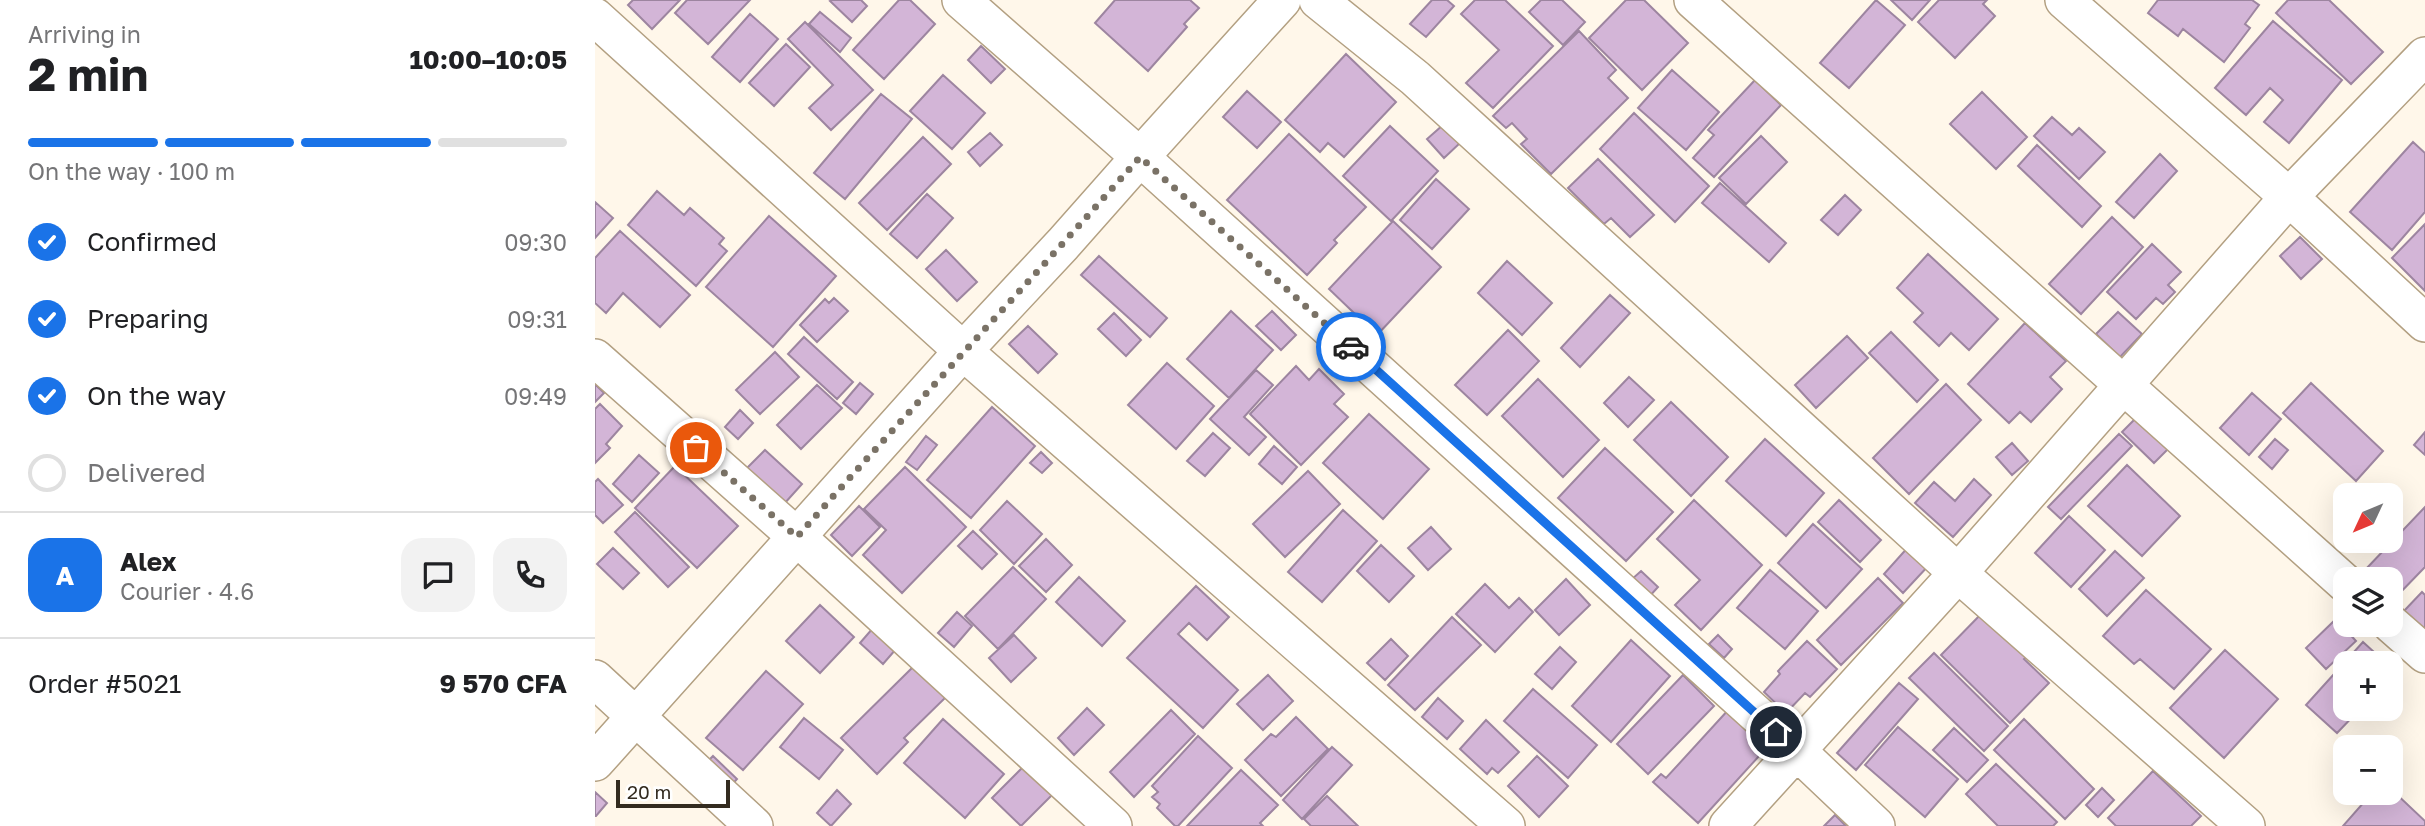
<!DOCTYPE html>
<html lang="en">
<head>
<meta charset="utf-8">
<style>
	:root { --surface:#fff; --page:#f2f2f2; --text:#202124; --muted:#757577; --line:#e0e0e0; --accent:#1a73e8 }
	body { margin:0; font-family:"Golos Text",sans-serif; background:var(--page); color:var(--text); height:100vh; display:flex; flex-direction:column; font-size:26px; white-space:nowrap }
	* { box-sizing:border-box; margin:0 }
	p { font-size:23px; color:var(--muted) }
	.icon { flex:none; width:38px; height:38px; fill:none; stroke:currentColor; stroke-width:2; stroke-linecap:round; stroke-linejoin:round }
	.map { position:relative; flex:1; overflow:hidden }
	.panel { display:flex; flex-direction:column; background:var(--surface); width:595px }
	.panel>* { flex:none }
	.needle { width:46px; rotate:226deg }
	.controls { position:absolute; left:1738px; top:483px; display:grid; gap:14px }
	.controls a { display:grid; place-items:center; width:70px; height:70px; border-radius:14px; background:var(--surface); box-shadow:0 7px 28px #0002; font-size:35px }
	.scale { position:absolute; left:21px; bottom:18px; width:114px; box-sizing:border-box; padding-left:7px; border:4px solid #332b1f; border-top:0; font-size:19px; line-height:24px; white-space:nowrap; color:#332b1f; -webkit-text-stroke:5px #fff; paint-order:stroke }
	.pin { position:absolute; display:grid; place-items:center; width:60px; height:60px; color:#fff; margin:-30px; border:4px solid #fff; border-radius:50%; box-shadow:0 2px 7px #0007 }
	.courier { position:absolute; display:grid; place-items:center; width:70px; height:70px; margin:-35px; border:5px solid #1a73e8; border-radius:50%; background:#fff; color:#222; box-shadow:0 2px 9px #0007 }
	.headline em { font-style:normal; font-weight:700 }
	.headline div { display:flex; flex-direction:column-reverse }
	.headline { display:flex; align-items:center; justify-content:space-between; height:119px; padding:0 28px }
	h1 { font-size:46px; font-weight:700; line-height:52px }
	.bar { display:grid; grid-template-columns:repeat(4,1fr); gap:10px 7px; align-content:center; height:84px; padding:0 28px }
	.bar i { height:9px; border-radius:5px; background:var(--line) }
	.bar .on { background:var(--accent) }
	.bar p { grid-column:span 4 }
	.line { display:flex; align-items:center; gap:18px; padding:0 28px; border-top:2px solid var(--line) }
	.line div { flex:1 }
	.round { display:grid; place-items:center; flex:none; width:74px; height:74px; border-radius:21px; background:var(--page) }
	ol { padding:0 28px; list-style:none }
	li { display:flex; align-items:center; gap:21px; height:77px }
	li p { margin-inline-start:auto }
	li .icon { padding:7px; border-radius:50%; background:var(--accent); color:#fff; stroke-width:4 }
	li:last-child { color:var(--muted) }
	li i { width:38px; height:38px; border:4px solid var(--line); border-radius:50% }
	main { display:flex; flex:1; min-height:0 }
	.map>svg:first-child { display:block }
	.building { fill:#d3b5d7; stroke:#9d85a0; stroke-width:2 }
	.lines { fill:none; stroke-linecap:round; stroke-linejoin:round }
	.street-casing { stroke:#b3a082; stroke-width:40 }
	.street { stroke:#fff; stroke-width:37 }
	.done { stroke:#7a7266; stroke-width:7; stroke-dasharray:0 12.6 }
	.route { stroke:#1a73e8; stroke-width:9 }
</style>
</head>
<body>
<main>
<section class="panel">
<div class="headline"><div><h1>2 min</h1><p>Arriving in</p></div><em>10:00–10:05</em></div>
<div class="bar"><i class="on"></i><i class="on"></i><i class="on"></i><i></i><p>On the way · 100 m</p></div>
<ol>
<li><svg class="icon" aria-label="check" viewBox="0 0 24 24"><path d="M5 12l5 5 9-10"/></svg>Confirmed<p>09:30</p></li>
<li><svg class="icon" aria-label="check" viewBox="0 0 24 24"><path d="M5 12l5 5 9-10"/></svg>Preparing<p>09:31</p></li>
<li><svg class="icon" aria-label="check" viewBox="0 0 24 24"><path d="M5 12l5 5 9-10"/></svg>On the way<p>09:49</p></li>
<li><i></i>Delivered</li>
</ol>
<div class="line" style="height:126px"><b class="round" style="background:var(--accent);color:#fff">A</b><div><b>Alex</b><p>Courier · 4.6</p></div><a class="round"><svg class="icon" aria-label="chat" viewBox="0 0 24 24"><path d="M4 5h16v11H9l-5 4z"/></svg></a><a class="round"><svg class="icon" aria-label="phone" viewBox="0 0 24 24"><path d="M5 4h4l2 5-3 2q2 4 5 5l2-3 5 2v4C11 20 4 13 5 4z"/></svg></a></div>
<div class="line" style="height:91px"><div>Order #5021</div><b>9 570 CFA</b></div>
</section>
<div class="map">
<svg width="1830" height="826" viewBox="0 0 1830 826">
	<rect width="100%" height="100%" fill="#fff7ea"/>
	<path class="building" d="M 38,0 L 85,0 L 57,29 L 33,5 Z
		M 92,0 L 155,0 L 113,44 L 80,13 Z
		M 237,0 L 266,0 L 272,6 L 257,22 L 235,1 Z
		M 304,0 L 315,0 L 340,24 L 289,79 L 258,50 Z
		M 520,0 L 595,0 L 604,8 L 589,24 L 592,27 L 553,71 L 500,23 Z
		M 837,0 L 852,0 L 859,6 L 831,37 L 815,24 Z
		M 880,0 L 910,0 L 958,46 L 898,108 L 871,83 L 904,50 L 866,14 Z
		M 946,0 L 967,0 L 990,22 L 968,45 L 934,12 Z
		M 1031,0 L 1049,0 L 1093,43 L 1047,90 L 994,38 Z
		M 1281,0 L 1310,25 L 1254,88 L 1225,63 Z
		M 1296,0 L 1335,0 L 1317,20 Z
		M 1344,0 L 1392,0 L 1388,4 L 1400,16 L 1360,58 L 1323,22 Z
		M 1563,0 L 1657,0 L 1664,5 L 1650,24 L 1655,28 L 1629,62 L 1588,29 L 1583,36 L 1553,13 Z
		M 1693,0 L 1734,0 L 1788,52 L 1756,84 L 1681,13 Z
		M 225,12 L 256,38 L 245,52 L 214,24 Z
		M 155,14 L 183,39 L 145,82 L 117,57 Z
		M 1678,21 L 1747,80 L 1694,143 L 1669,122 L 1688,100 L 1675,88 L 1651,115 L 1620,88 Z
		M 210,22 L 278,90 L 236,130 L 214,108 L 238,85 L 193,39 Z
		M 984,31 L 1021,70 L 1013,78 L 1033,98 L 956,174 L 926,144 L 932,139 L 917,123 L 911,128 L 898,116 Z
		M 191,44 L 215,67 L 179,106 L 154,83 Z
		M 386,46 L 410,69 L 396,83 L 373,60 Z
		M 751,54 L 801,102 L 749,157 L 733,143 L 725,152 L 690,120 Z
		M 1077,70 L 1124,112 L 1091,150 L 1043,108 Z
		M 348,75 L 390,113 L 357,149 L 315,111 Z
		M 1160,80 L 1186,105 L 1119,177 L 1098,158 L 1119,135 L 1113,130 Z
		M 652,91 L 686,122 L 662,148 L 628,117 Z
		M 1387,92 L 1432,137 L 1401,169 L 1355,124 Z
		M 286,94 L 317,119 L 250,199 L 219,173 Z
		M 1039,113 L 1114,186 L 1080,222 L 1005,149 Z
		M 1457,117 L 1477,135 L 1484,128 L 1510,152 L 1484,179 L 1439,136 Z
		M 848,125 L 865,143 L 849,158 L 832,139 Z
		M 795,126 L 843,171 L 796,221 L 748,176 Z
		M 395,133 L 407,145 L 385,166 L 373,152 Z
		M 694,134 L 771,207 L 739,240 L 742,243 L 712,275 L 632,200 Z
		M 1166,136 L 1192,162 L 1151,204 L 1124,178 Z
		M 328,137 L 356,164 L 292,230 L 264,203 Z
		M 1818,142 L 1830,153 L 1830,212 L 1797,250 L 1755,212 Z
		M 1442,145 L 1506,206 L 1487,227 L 1423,166 Z
		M 1565,154 L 1582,171 L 1539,218 L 1521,202 Z
		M 1003,159 L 1059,215 L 1035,237 L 1016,218 L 1009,224 L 973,188 Z
		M 841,179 L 874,209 L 837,249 L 805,220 Z
		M 1125,183 L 1191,243 L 1174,262 L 1107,203 Z
		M 62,191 L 89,215 L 95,208 L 129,238 L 124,244 L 132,251 L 101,286 L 33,225 Z
		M 332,194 L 358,218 L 322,258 L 295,234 Z
		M 1250,195 L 1266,210 L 1243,235 L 1226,220 Z
		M 0,202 L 18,218 L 0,238 Z
		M 174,216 L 241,276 L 178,347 L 111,287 Z
		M 1517,217 L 1548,247 L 1486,314 L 1454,284 Z
		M 798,221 L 846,267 L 782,335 L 734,289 Z
		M 1830,224 L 1830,291 L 1797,258 Z
		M 25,231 L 95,295 L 65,327 L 28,293 L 11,313 L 0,303 L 0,258 Z
		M 1705,237 L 1727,259 L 1706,279 L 1685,256 Z
		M 1557,244 L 1586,272 L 1573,285 L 1580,292 L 1568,304 L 1561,298 L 1541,319 L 1512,292 Z
		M 351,250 L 382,282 L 362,301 L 331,269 Z
		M 1333,254 L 1403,319 L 1374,350 L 1356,333 L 1344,346 L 1319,322 L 1328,313 L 1302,288 Z
		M 504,256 L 572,318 L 555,337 L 486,275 Z
		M 912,261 L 957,303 L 927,335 L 883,293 Z
		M 1015,295 L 1035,313 L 985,367 L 966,348 Z
		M 239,298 L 253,311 L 222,342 L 205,325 L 230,299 L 234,303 Z
		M 636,311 L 678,350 L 634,398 L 592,359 Z
		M 677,311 L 701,335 L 686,350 L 661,326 Z
		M 1523,312 L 1547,334 L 1525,357 L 1501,334 Z
		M 519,313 L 546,340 L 531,356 L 503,329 Z
		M 1430,323 L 1471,361 L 1455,377 L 1467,389 L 1436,422 L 1425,412 L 1414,423 L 1373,384 Z
		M 433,326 L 462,354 L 443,373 L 414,344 Z
		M 913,330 L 944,361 L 892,415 L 860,385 Z
		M 1296,332 L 1343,380 L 1322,402 L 1274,353 Z
		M 1252,336 L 1273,358 L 1221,408 L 1200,385 Z
		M 209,337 L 258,382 L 242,399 L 193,354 Z
		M 180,352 L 204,377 L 165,414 L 141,390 Z
		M 572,363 L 619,406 L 581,449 L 533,405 Z
		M 701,366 L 714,380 L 724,369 L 749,394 L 739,404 L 753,417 L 706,465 L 655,414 Z
		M 661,370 L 678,385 L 649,417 L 671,437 L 654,455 L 615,419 Z
		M 1034,377 L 1059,400 L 1033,427 L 1009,403 Z
		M 943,379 L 1004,440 L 968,477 L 907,416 Z
		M 265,383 L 278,394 L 261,414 L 248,403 Z
		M 1716,383 L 1788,451 L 1761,481 L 1688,413 Z
		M 0,384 L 9,393 L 0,402 Z
		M 1351,384 L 1386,420 L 1314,494 L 1278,458 Z
		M 222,385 L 247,408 L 206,449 L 182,425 Z
		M 1657,393 L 1686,419 L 1654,455 L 1625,428 Z
		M 1076,402 L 1133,457 L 1096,496 L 1039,440 Z
		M 5,404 L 27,426 L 11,444 L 15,448 L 0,463 L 0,409 Z
		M 397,407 L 440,446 L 376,518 L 332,480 Z
		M 145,410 L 158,423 L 143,439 L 130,427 Z
		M 774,414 L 834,469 L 788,519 L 728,463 Z
		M 1543,416 L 1575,447 L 1559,463 L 1527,432 Z
		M 1830,432 L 1830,455 L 1819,445 Z
		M 618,433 L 635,448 L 610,476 L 592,461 Z
		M 1524,434 L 1537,446 L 1466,519 L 1453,507 Z
		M 331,436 L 342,445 L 322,470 L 311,462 Z
		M 1170,439 L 1229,493 L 1191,536 L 1131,481 Z
		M 1680,439 L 1693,450 L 1677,469 L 1664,457 Z
		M 1417,443 L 1433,461 L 1417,475 L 1401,457 Z
		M 679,446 L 702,467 L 687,484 L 664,464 Z
		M 1010,448 L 1078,512 L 1031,561 L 963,498 Z
		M 170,450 L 207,484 L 189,504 L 151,469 Z
		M 446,452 L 457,463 L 447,473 L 435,463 Z
		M 44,455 L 64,473 L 37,502 L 18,484 Z
		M 1532,465 L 1585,516 L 1547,556 L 1493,506 Z
		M 80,466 L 143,526 L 102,568 L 40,508 Z
		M 310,467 L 371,527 L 307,593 L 268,555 L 291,530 L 269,509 Z
		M 713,471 L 745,504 L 690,557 L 658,524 Z
		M 3,479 L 28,505 L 8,523 L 0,515 L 0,482 Z
		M 1379,479 L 1396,495 L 1358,537 L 1320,503 L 1339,482 L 1360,501 Z
		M 1099,500 L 1167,565 L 1106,630 L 1080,605 L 1105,580 L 1062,539 Z
		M 1244,500 L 1286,540 L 1265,562 L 1223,522 Z
		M 412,501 L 447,534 L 419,564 L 385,530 Z
		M 264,506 L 285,527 L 257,556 L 236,535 Z
		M 1830,507 L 1830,567 L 1800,598 L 1796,594 L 1796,579 L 1780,579 L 1770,570 Z
		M 748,510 L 782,541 L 727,602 L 693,572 Z
		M 40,512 L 94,567 L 73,587 L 20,532 Z
		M 1474,516 L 1510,550 L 1476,587 L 1440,553 Z
		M 1218,524 L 1267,569 L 1231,608 L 1183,563 Z
		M 836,527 L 856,549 L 833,570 L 813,548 Z
		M 378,531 L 402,554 L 387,569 L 363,546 Z
		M 451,539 L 477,565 L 451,592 L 424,566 Z
		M 786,545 L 819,576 L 794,602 L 762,571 Z
		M 1315,545 L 1335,564 L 1308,593 L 1289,574 Z
		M 18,548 L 44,573 L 28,589 L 2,564 Z
		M 1520,551 L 1549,578 L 1512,616 L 1484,589 Z
		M 418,567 L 451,599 L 403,649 L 370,616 Z
		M 1175,570 L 1223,611 L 1190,649 L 1142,608 Z
		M 1046,571 L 1063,587 L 1053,598 L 1036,580 Z
		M 484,577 L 530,621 L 507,646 L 461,602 Z
		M 1283,578 L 1308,603 L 1246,665 L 1222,640 Z
		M 971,579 L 995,605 L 964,635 L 940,610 Z
		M 890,584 L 914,608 L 924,598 L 938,612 L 900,652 L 861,614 Z
		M 601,586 L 634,617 L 612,640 L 594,623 L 583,634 L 643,690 L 608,728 L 532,658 Z
		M 1551,590 L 1616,649 L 1579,689 L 1545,659 L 1539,664 L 1508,636 Z
		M 1827,592 L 1830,595 L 1830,633 L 1808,612 Z
		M 225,605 L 259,637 L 225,673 L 191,641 Z
		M 1391,609 L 1436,653 L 1429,659 L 1454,683 L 1415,723 L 1346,655 Z
		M 362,612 L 377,626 L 359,647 L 343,633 Z
		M 857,617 L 886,645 L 820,710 L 793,685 Z
		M 1741,619 L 1761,641 L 1731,669 L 1711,648 Z
		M 278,628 L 301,649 L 288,664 L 265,643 Z
		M 419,635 L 441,658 L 416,682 L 394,658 Z
		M 1123,635 L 1137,649 L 1129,658 L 1114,644 Z
		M 796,639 L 813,656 L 790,680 L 772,663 Z
		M 1036,640 L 1075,676 L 1016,742 L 977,706 Z
		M 1212,641 L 1242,669 L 1215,697 L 1210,693 L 1191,713 L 1169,692 L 1185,674 L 1183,671 Z
		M 1768,642 L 1791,663 L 1750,663 L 1750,709 L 1765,709 L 1742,733 L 1711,705 Z
		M 965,647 L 981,662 L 957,689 L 940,674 Z
		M 1630,650 L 1683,699 L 1629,758 L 1575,708 Z
		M 1339,653 L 1413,726 L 1389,751 L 1314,678 Z
		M 320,665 L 351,697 L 309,738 L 313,742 L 282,774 L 246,738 Z
		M 171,671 L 208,704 L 148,770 L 111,738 Z
		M 673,675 L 698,701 L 668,730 L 642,704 Z
		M 1088,675 L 1119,706 L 1053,774 L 1022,744 Z
		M 1304,683 L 1323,699 L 1261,770 L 1242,753 Z
		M 938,689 L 1002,745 L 973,778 L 909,721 Z
		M 843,698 L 868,721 L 852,739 L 827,717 Z
		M 492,708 L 509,725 L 479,755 L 463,738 Z
		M 1135,708 L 1175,744 L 1103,823 L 1058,782 L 1066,774 L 1071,778 Z
		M 576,710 L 600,734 L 539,797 L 515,772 Z
		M 701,717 L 733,749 L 686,796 L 650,760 L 676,734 L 681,737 Z
		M 209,718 L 248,750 L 224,779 L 185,747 Z
		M 348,719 L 409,774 L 370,818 L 309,763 Z
		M 1429,719 L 1499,789 L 1470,819 L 1399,750 Z
		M 891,720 L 924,752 L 903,773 L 897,768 L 892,774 L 865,749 Z
		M 1303,727 L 1363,779 L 1330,817 L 1270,765 Z
		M 1359,728 L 1393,760 L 1372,782 L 1338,750 Z
		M 603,736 L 637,768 L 583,826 L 580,826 L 562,808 L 565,804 L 557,797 L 563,792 L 557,786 Z
		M 737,747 L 757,765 L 707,819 L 688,800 Z
		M 118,756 L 142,779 L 133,789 L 109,765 Z
		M 942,756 L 973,786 L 944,817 L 913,786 Z
		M 1401,764 L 1462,822 L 1458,826 L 1403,826 L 1371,794 Z
		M 428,767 L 457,795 L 426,826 L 397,798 Z
		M 646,770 L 683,805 L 665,823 L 668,826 L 592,826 Z
		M 1558,771 L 1606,816 L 1596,826 L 1521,826 L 1513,818 Z
		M 1507,788 L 1519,800 L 1503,817 L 1491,805 Z
		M 1796,789 L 1830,821 L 1830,826 L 1748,826 L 1777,793 L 1796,793 Z
		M 242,790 L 256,804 L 236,826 L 222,813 Z
		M 0,792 L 12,803 L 1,816 L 0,816 Z
		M 732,796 L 763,826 L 716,826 L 709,819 Z
		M 1240,815 L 1251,826 L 1229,826 Z"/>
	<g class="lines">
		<g class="street-casing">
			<path id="street" d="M 366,0 L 545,157 L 687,0
				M 723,0 L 820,78 L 1363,573 L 1651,826
				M 1098,0 L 1750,583
				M 1469,0 L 1694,197 L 1830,323
				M 0,17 L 368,351 L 911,826
				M 0,358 L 202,537 L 518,826
				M 1796,624 L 1830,654
				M 0,679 L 159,826
				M 0,762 L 368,351 L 468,244 L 545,157 L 1202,751 L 1281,826
				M 1133,826 L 1363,573 L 1694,197 L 1830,56"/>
		</g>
		<use href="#street" class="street"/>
	</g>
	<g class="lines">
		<path class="done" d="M 101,448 L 202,537 C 315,409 432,285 545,157 L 756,347"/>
		<path class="route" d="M 756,347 L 1181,732"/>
	</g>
</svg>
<div class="controls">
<a><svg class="needle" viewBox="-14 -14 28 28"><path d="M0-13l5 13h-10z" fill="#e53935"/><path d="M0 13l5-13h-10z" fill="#757577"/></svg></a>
<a><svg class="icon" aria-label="layers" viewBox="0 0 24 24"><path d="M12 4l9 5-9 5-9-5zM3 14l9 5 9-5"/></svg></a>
<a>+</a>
<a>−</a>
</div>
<div class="scale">20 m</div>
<div class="pin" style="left:101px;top:448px;background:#ea580c"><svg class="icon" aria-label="bag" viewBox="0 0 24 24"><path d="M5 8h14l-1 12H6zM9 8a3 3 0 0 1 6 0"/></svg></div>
<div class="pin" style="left:1181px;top:732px;background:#1f2937"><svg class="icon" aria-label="home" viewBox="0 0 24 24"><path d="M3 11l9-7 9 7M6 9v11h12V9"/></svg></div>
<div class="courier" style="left:756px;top:347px"><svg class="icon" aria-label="car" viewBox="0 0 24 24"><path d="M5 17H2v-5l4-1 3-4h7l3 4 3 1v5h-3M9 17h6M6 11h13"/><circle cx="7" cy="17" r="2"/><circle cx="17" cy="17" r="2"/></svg></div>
</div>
</main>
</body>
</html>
